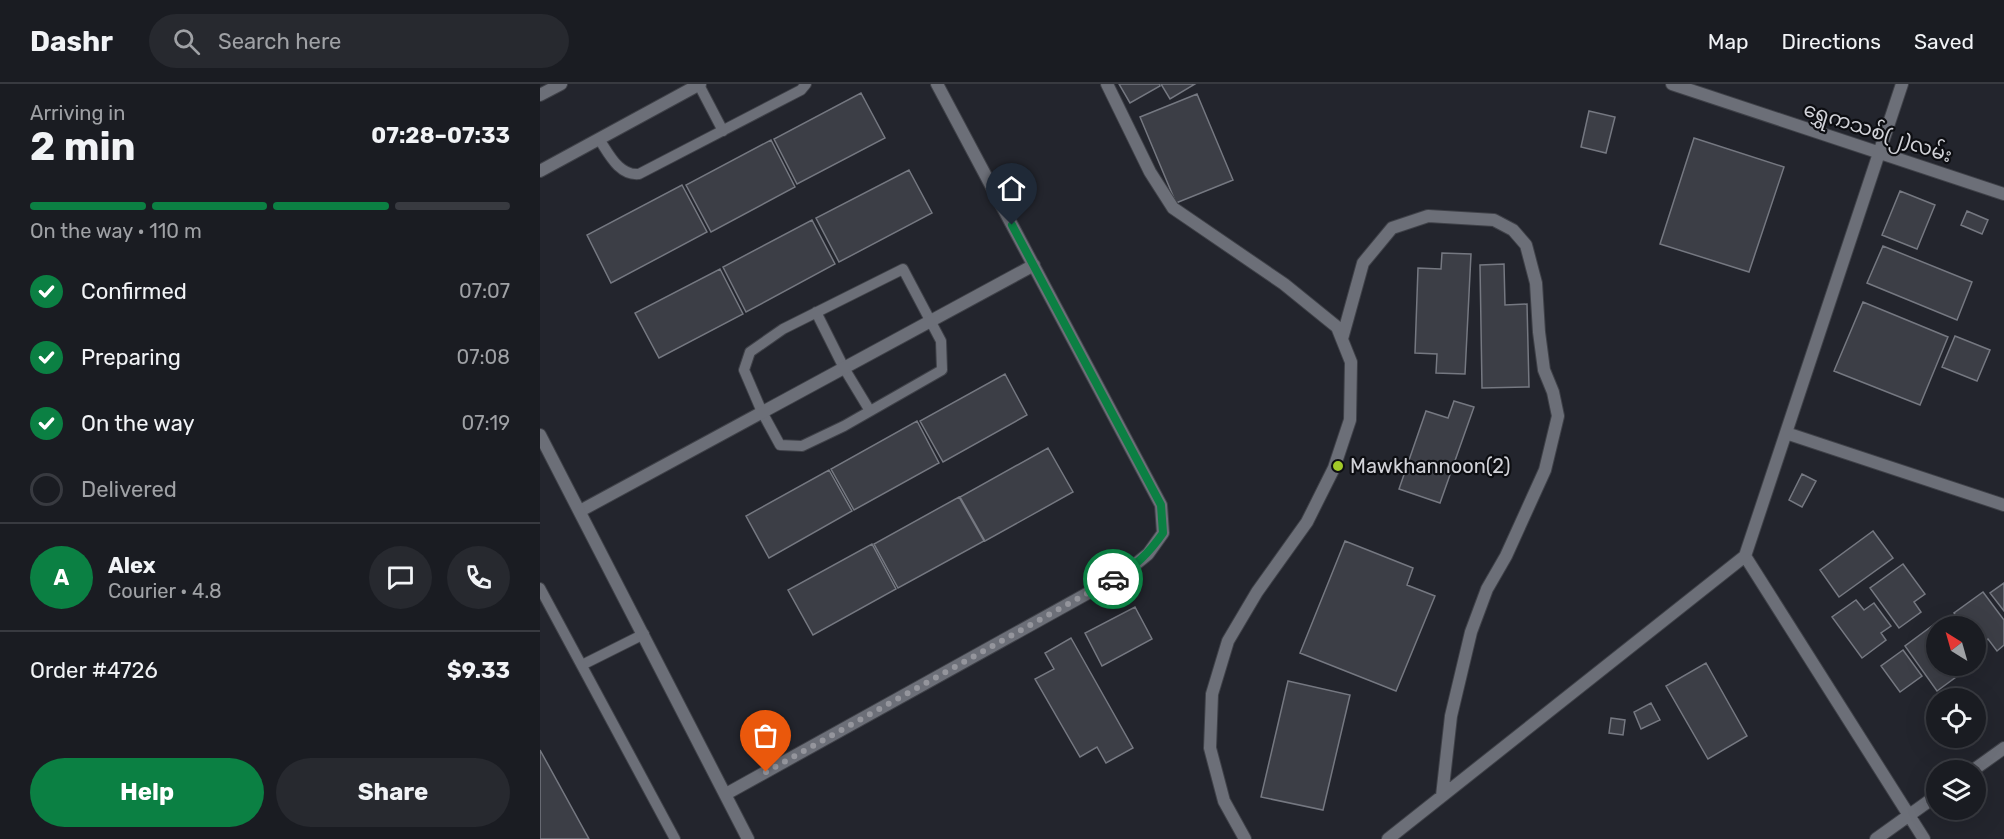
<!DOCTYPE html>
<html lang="en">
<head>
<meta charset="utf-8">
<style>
	:root { --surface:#1a1c22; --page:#27292f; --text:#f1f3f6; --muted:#9fa1a5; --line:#383a40; --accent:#0b8043 }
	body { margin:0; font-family:Rubik,"Noto Sans Myanmar",sans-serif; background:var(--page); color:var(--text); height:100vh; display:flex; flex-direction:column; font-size:22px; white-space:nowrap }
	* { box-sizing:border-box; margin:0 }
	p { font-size:20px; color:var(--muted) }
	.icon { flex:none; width:33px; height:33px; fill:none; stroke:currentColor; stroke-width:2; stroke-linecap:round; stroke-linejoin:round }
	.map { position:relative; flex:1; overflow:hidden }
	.side { display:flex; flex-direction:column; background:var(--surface); width:540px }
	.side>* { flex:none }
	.needle { width:39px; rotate:323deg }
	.fabs { position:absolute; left:1386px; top:532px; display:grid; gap:12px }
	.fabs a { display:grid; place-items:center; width:60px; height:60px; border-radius:50%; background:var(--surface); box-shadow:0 6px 24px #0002,0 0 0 2px var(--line); font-size:30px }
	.pin { position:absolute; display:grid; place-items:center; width:51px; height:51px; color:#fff; margin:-62px -26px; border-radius:50% 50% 50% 0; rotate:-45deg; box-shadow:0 0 6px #0007 }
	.pin .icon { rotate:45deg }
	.courier { position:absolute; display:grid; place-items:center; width:60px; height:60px; margin:-30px; border:4px solid #0b8043; border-radius:50%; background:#fff; color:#222; box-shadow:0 2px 8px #0007 }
	.summary em { font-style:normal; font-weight:700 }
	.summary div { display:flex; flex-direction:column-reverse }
	.summary { display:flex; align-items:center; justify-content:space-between; height:102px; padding:0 30px }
	h1 { font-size:39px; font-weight:700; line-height:45px }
	.bar { display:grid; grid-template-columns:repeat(4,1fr); gap:9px 6px; align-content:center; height:72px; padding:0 30px }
	.bar i { height:8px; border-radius:4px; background:var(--line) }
	.bar .on { background:var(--accent) }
	.bar p { grid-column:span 4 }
	.line { display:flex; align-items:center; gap:15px; padding:0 30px; border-top:2px solid var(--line) }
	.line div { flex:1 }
	.round { display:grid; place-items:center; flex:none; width:63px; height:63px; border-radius:32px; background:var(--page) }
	ol { padding:0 30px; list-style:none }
	li { display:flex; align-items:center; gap:18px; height:66px }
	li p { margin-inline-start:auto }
	li .icon { padding:6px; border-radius:50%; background:var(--accent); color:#fff; stroke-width:4 }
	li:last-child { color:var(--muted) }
	li i { width:33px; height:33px; border:3px solid var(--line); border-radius:50% }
	.button { display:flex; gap:12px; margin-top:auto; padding:12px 30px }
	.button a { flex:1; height:69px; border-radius:36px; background:var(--accent); color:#fff; font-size:24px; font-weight:700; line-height:69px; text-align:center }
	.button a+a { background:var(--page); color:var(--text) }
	header { display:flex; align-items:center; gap:36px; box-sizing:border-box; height:84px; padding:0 30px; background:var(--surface); border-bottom:2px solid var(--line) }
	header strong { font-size:28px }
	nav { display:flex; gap:33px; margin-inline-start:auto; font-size:21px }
	.search { width:420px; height:54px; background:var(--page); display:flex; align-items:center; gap:15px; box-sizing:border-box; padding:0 21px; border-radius:33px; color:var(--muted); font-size:22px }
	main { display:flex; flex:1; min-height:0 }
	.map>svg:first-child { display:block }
	.building { fill:#3c3e46; stroke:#757881; stroke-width:1.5 }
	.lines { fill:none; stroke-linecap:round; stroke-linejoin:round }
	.service-casing { stroke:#3f4148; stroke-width:12 }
	.minor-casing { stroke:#3f4148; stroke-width:14 }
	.tertiary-casing { stroke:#3f4148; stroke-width:14 }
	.service { stroke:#6c6f78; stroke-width:10 }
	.minor { stroke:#6c6f78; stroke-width:12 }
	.tertiary { stroke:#6c6f78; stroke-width:12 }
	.done { stroke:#94959c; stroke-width:6; stroke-dasharray:0 10.8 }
	.route { stroke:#0b8043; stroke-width:8 }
	.poi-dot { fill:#a2c928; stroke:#0d0e12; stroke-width:2 }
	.labels { text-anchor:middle; stroke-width:4.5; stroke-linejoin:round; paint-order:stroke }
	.street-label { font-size:20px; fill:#d1d2d8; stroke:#0d0e12 }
	.poi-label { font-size:20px; fill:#d1d2d8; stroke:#0d0e12; text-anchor:start }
</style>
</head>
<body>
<header>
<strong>Dashr</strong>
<div class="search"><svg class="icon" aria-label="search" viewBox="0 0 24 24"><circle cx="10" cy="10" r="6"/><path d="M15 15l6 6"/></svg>Search here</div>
<nav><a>Map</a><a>Directions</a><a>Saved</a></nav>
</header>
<main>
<section class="side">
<div class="summary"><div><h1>2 min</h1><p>Arriving in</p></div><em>07:28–07:33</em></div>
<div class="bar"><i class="on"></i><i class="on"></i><i class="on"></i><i></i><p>On the way · 110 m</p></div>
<ol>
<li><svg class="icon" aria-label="check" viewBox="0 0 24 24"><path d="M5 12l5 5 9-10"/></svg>Confirmed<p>07:07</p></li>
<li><svg class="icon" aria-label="check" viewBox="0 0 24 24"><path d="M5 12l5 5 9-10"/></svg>Preparing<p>07:08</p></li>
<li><svg class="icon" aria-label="check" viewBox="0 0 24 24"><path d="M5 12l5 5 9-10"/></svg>On the way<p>07:19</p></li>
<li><i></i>Delivered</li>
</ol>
<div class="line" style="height:108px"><b class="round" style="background:var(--accent);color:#fff">A</b><div><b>Alex</b><p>Courier · 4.8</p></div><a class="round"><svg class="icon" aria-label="chat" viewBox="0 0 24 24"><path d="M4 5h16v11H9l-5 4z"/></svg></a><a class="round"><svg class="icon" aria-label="phone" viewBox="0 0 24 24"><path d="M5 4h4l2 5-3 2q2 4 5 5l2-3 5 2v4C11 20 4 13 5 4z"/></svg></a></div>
<div class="line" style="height:78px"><div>Order #4726</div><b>$9.33</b></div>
<div class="button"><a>Help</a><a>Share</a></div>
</section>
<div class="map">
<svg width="1464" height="755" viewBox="0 0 1464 755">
	<rect width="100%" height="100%" fill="#23252d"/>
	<path class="building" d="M 579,0 L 619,0 L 620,2 L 590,19 Z
		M 621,0 L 655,0 L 630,15 Z
		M 321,9 L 345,54 L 257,100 L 234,55 Z
		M 657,10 L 693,96 L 636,119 L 600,33 Z
		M 1049,27 L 1075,33 L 1066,69 L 1041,63 Z
		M 1154,54 L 1244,83 L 1209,188 L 1120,160 Z
		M 231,56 L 255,103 L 171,148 L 146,101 Z
		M 369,86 L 392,129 L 299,178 L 276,134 Z
		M 142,101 L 167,148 L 71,199 L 47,151 Z
		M 1360,107 L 1395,121 L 1377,165 L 1342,151 Z
		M 1427,127 L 1448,136 L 1442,150 L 1421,141 Z
		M 272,136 L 295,180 L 206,228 L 183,183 Z
		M 1343,162 L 1432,198 L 1417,236 L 1327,199 Z
		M 902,169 L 931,170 L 925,290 L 896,289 L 897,270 L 875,269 L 878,184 L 901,185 Z
		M 964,180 L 965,221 L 987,220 L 989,303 L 942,304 L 940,181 Z
		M 180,185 L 203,230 L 119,274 L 95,229 Z
		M 1323,218 L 1408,253 L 1380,321 L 1294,287 Z
		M 1415,252 L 1450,266 L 1437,297 L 1402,283 Z
		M 465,290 L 487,331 L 403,378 L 380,337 Z
		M 914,317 L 934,323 L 900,419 L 859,405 L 886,327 L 908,334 Z
		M 377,337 L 399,379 L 314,426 L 291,385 Z
		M 508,364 L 533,408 L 445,457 L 420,413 Z
		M 289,386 L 312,427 L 229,474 L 206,432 Z
		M 1262,390 L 1276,397 L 1262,423 L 1249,416 Z
		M 419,413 L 444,457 L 358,504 L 334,460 Z
		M 1333,447 L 1353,474 L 1299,513 L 1280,486 Z
		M 805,457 L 873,484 L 867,501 L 895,512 L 856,607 L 760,569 Z
		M 332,460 L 356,505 L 273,551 L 248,506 Z
		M 1363,480 L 1385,510 L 1374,518 L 1381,528 L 1359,544 L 1330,504 Z
		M 1464,499 L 1464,527 L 1450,509 Z
		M 1443,508 L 1464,536 L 1464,561 L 1457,567 L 1448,555 L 1438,562 L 1436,559 L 1436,543 L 1424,543 L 1414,529 Z
		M 1316,516 L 1324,526 L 1334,519 L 1351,542 L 1341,549 L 1346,556 L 1322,574 L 1292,533 Z
		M 595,523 L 612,555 L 562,582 L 545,549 Z
		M 1400,536 L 1406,543 L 1396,543 L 1396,582 L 1410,582 L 1409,583 L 1416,593 L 1397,607 L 1365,562 Z
		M 531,554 L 593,664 L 566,679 L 557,663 L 540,673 L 495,595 L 514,585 L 505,569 Z
		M 1363,566 L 1382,592 L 1360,608 L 1341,582 Z
		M 1166,579 L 1207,652 L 1168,675 L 1126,602 Z
		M 748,597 L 810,611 L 783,726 L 721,713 Z
		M 1111,619 L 1120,636 L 1101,645 L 1094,628 Z
		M 1071,634 L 1085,636 L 1083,651 L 1069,649 Z
		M 0,666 L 49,755 L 0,755 Z"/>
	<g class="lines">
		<g class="service-casing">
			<path id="service" d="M 159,1 L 183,47
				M 59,55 C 69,70 79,92 99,90 L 261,6 L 266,0
				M 363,185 L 401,257 L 402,286 L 304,342 L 262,362 L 240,361 L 222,328 L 204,286 L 210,268 L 243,245 Z
				M 276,228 L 304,284 L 330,327
				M 0,504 L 135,755
				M 42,581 L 104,550"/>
		</g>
		<g class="minor-casing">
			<path id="minor" d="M 567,0 L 610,88 L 633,124 L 744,200 L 797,243 L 811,278 L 810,336 L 794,384 L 767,438 L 717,508 L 688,557 L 672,610 L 670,664 L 684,717 L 705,755
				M 1132,0 L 1464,110
				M 0,11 L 21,0
				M 0,87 L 160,0
				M 802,255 L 823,179 L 852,144 L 888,132 L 954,136 L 973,146 L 986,161 L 996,199 L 999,248 L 1004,286 L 1013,308 L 1018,332 L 1005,386 L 966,472 L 947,505 L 931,548 L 911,632 L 902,712
				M 1246,349 L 1464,421
				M 40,427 L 494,181
				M 1205,472 L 1384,755
				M 1432,687 L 1464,664
				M 186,710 L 586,488 L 608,470 L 623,449 L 621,421 L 397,0
				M 848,755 L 1205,472 L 1362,0
				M 1336,755 L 1396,712"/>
		</g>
		<g class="tertiary-casing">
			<path id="tertiary" d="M 0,351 L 208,755"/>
		</g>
		<use href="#service" class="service"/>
		<use href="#minor" class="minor"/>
		<use href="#tertiary" class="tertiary"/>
	</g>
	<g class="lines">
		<path class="done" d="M 226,688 L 573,495"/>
		<path class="route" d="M 472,141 L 621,421 L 623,449 C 609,469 595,483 573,495"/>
	</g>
	<circle class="poi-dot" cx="798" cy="382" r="6"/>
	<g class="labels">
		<g class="street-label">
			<text transform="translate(1338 48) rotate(18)" y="7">ရွှေကသစ်(၂)လမ်း</text>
		</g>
		<g class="poi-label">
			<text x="810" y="389">Mawkhannoon(2)</text>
		</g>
	</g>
</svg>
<div class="fabs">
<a><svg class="needle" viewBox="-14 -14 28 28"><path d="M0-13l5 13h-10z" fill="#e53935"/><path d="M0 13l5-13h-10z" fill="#9fa1a5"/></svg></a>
<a><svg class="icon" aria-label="locate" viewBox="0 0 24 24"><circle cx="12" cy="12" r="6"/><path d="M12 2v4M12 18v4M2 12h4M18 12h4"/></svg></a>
<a><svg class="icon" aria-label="layers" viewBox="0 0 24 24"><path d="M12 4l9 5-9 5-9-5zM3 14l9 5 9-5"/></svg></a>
</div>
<div class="pin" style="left:226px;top:688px;background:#ea580c"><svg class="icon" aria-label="bag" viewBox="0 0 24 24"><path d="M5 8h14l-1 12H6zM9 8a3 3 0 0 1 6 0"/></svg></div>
<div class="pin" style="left:472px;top:141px;background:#1f2937"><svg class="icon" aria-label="home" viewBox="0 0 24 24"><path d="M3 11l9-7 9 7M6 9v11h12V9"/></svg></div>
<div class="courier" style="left:573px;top:495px"><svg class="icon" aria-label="car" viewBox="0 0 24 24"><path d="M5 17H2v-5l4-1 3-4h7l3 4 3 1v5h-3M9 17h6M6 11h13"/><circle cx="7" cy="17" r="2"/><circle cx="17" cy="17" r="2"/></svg></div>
</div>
</main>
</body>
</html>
